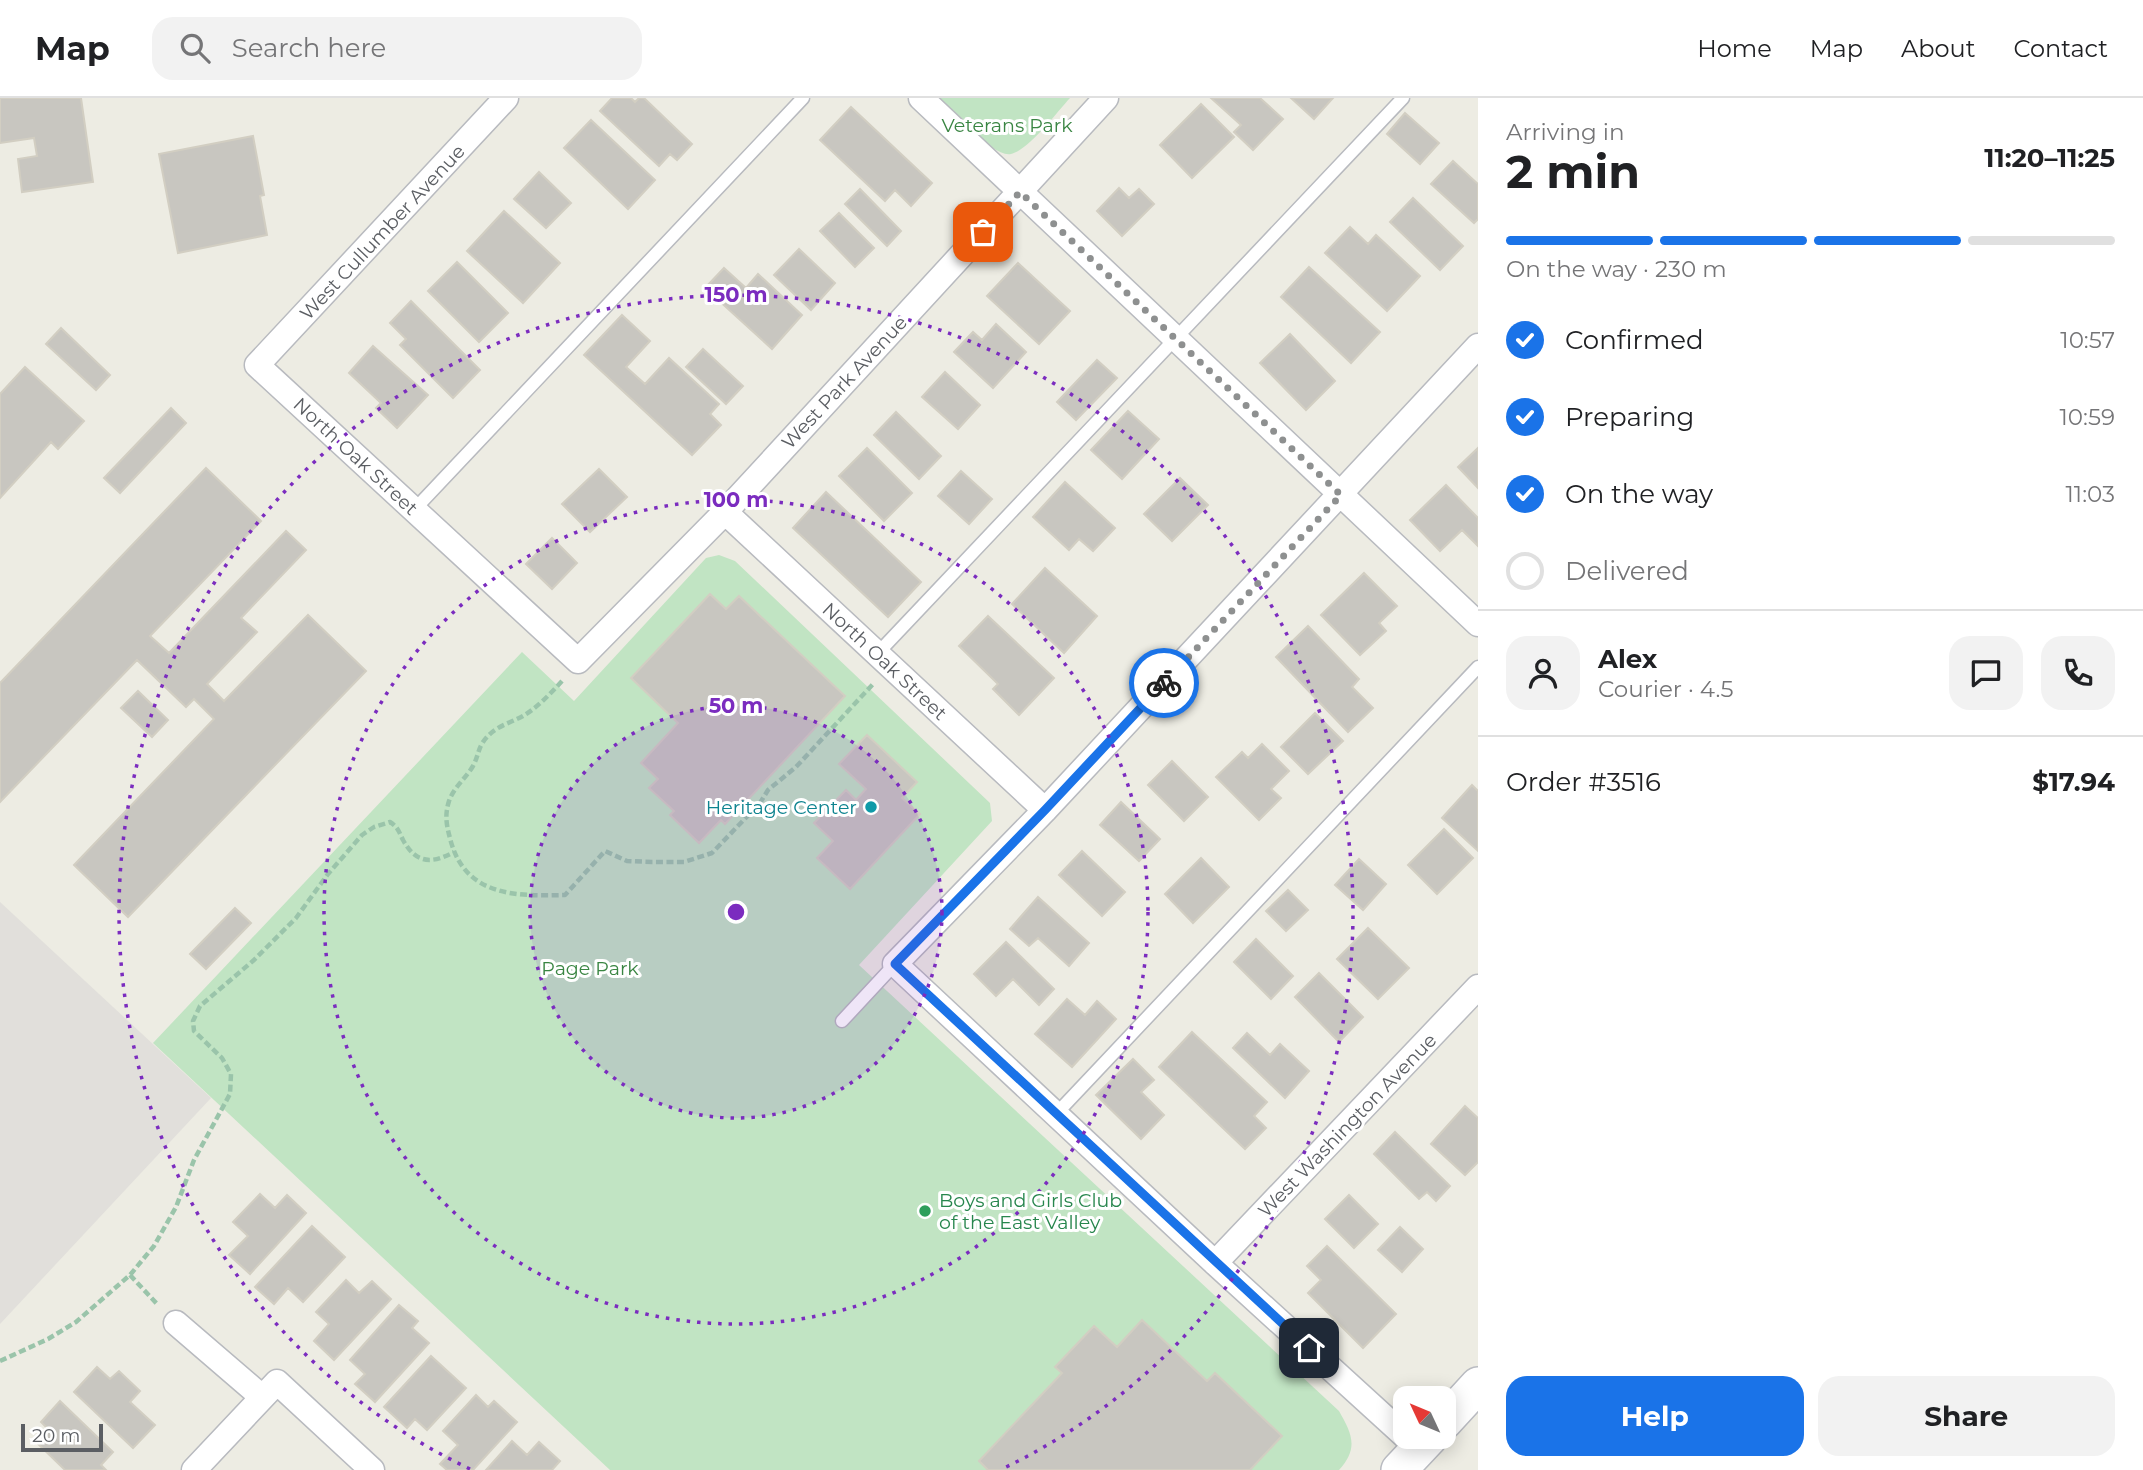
<!DOCTYPE html>
<html lang="en">
<head>
<meta charset="utf-8">
<style>
	:root { --surface:#fff; --page:#f2f2f2; --text:#202124; --muted:#757577; --line:#e0e0e0; --accent:#1a73e8 }
	body { margin:0; font-family:Montserrat,sans-serif; background:var(--page); color:var(--text); height:100vh; display:flex; flex-direction:column; font-size:26px; white-space:nowrap }
	* { box-sizing:border-box; margin:0 }
	p { font-size:23px; color:var(--muted) }
	.icon { flex:none; width:38px; height:38px; fill:none; stroke:currentColor; stroke-width:2; stroke-linecap:round; stroke-linejoin:round }
	.map { position:relative; flex:1; overflow:hidden }
	.drawer { display:flex; flex-direction:column; background:var(--surface); width:665px }
	.drawer>* { flex:none }
	.needle { width:46px; rotate:314deg }
	.tools { position:absolute; left:1393px; top:1288px; display:grid; gap:14px }
	.tools a { display:grid; place-items:center; width:63px; height:63px; border-radius:14px; background:var(--surface); box-shadow:0 4px 18px #0003; font-size:35px }
	.scale { position:absolute; left:21px; bottom:18px; width:82px; box-sizing:border-box; padding-left:7px; border:4px solid #5b5e63; border-top:0; font-size:19px; line-height:24px; white-space:nowrap; color:#5b5e63; -webkit-text-stroke:5px #fff; paint-order:stroke }
	.pin { position:absolute; display:grid; place-items:center; width:60px; height:60px; color:#fff; margin:-30px; border-radius:14px; box-shadow:0 4px 10px #0006 }
	.courier { position:absolute; display:grid; place-items:center; width:70px; height:70px; margin:-35px; border:5px solid #1a73e8; border-radius:50%; background:#fff; color:#222; box-shadow:0 2px 9px #0007 }
	.headline em { font-style:normal; font-weight:700 }
	.headline div { display:flex; flex-direction:column-reverse }
	.headline { display:flex; align-items:center; justify-content:space-between; height:119px; padding:0 28px }
	h1 { font-size:46px; font-weight:700; line-height:52px }
	.bar { display:grid; grid-template-columns:repeat(4,1fr); gap:10px 7px; align-content:center; height:84px; padding:0 28px }
	.bar i { height:9px; border-radius:5px; background:var(--line) }
	.bar .on { background:var(--accent) }
	.bar p { grid-column:span 4 }
	.line { display:flex; align-items:center; gap:18px; padding:0 28px; border-top:2px solid var(--line) }
	.line div { flex:1 }
	.round { display:grid; place-items:center; flex:none; width:74px; height:74px; border-radius:21px; background:var(--page) }
	ol { padding:0 28px; list-style:none }
	li { display:flex; align-items:center; gap:21px; height:77px }
	li p { margin-inline-start:auto }
	li .icon { padding:7px; border-radius:50%; background:var(--accent); color:#fff; stroke-width:4 }
	li:last-child { color:var(--muted) }
	li i { width:38px; height:38px; border:4px solid var(--line); border-radius:50% }
	.action { display:flex; gap:14px; margin-top:auto; padding:14px 28px }
	.action a { flex:1; height:80px; border-radius:21px; background:var(--accent); color:#fff; font-size:28px; font-weight:700; line-height:80px; text-align:center }
	.action a+a { background:var(--page); color:var(--text) }
	header { display:flex; align-items:center; gap:42px; box-sizing:border-box; height:98px; padding:0 35px; background:var(--surface); border-bottom:2px solid var(--line) }
	header strong { font-size:33px }
	nav { display:flex; gap:38px; margin-inline-start:auto; font-size:24px }
	.search { width:490px; height:63px; background:var(--page); display:flex; align-items:center; gap:18px; box-sizing:border-box; padding:0 24px; border-radius:21px; color:var(--muted); font-size:26px }
	main { display:flex; flex:1; min-height:0 }
	.map>svg:first-child { display:block }
	.industrial { fill:#e1dfdb }
	.green { fill:#c1e4c3 }
	.building { fill:#c8c6c0; stroke:#d2cec2; stroke-width:2 }
	.lines { fill:none; stroke-linecap:round; stroke-linejoin:round }
	.lane-casing { stroke:#b8babf; stroke-width:15 }
	.street-casing { stroke:#b8babf; stroke-width:27 }
	.secondary-casing { stroke:#b9bbc1; stroke-width:38 }
	.path { stroke:#9ac4aa; stroke-width:4.5; stroke-dasharray:7 3.5; stroke-linecap:butt }
	.lane { stroke:#fff; stroke-width:12 }
	.street { stroke:#fff; stroke-width:24 }
	.secondary { stroke:#fff; stroke-width:35 }
	.done { stroke:#8e9090; stroke-width:7; stroke-dasharray:0 12.6 }
	.route { stroke:#1a73e8; stroke-width:9 }
	.ring { fill:none; stroke:#7b2cbf; stroke-width:3.5; stroke-dasharray:3.5 7 }
	.culture-dot { fill:#0f9aa8; stroke:#fff; stroke-width:2.5 }
	.leisure-dot { fill:#2e9e5b; stroke:#fff; stroke-width:2.5 }
	.labels { text-anchor:middle; stroke-width:6; stroke-linejoin:round; paint-order:stroke }
	.park-label { font-size:19px; fill:#398542; stroke:#fff }
	.street-label { font-size:19px; fill:#5b5e63; stroke:#fff }
	.culture-label { font-size:19px; fill:#0d838f; stroke:#fff; text-anchor:end }
	.leisure-label { font-size:19px; fill:#27864d; stroke:#fff; text-anchor:start }
	.centre { fill:#7b2cbf; stroke:#fff; stroke-width:3.5 }
	.ring-label { font-size:21px; text-anchor:middle; font-weight:bold; fill:#7b2cbf; stroke:#fff; stroke-width:6; stroke-linejoin:round; paint-order:stroke }
</style>
</head>
<body>
<header>
<strong>Map</strong>
<div class="search"><svg class="icon" aria-label="search" viewBox="0 0 24 24"><circle cx="10" cy="10" r="6"/><path d="M15 15l6 6"/></svg>Search here</div>
<nav><a>Home</a><a>Map</a><a>About</a><a>Contact</a></nav>
</header>
<main>
<div class="map">
<svg width="1478" height="1372" viewBox="0 0 1478 1372">
	<rect width="100%" height="100%" fill="#edece3"/>
	<path class="industrial" d="M 0,804 L 211,1000 L 0,1226 Z"/>
	<path class="green" d="M 938,0 L 1070,0 C 1057,14 1029,52 1011,56 C 993,60 952,13 938,0 Z
		M 719,457 L 735,463 L 990,705 L 992,723 L 859,867 L 1339,1313 C 1352,1336 1359,1350 1339,1372 L 610,1372 L 153,945 L 522,554 L 574,603 L 706,460 Z"/>
	<path class="building" d="M 0,0 L 81,0 L 93,84 L 22,94 L 18,61 L 37,58 L 34,40 L 0,45 Z
		M 612,0 L 631,0 L 635,4 L 639,0 L 644,0 L 692,46 L 677,62 L 670,56 L 659,68 L 600,13 Z
		M 1211,0 L 1260,0 L 1283,21 L 1253,52 L 1234,34 L 1241,27 Z
		M 1291,0 L 1333,0 L 1314,21 Z
		M 1201,6 L 1234,39 L 1192,80 L 1160,47 Z
		M 851,9 L 932,85 L 911,108 L 895,92 L 885,103 L 820,42 Z
		M 1405,15 L 1439,45 L 1420,66 L 1387,36 Z
		M 591,22 L 655,82 L 628,111 L 564,50 Z
		M 253,38 L 264,97 L 260,98 L 267,137 L 178,155 L 159,56 Z
		M 1453,63 L 1478,86 L 1478,121 L 1474,125 L 1431,86 Z
		M 539,74 L 571,105 L 546,130 L 514,101 Z
		M 1119,90 L 1129,100 L 1139,91 L 1154,106 L 1122,138 L 1097,113 Z
		M 860,91 L 901,133 L 887,148 L 845,106 Z
		M 1413,100 L 1463,148 L 1440,172 L 1390,124 Z
		M 504,113 L 560,165 L 523,205 L 467,153 Z
		M 839,115 L 874,150 L 855,169 L 820,133 Z
		M 1350,129 L 1368,146 L 1376,137 L 1420,178 L 1387,213 L 1325,155 Z
		M 799,151 L 835,185 L 811,212 L 774,177 Z
		M 457,164 L 508,215 L 479,244 L 428,193 Z
		M 1018,165 L 1070,213 L 1039,246 L 987,198 Z
		M 1309,169 L 1380,234 L 1351,265 L 1281,199 Z
		M 724,170 L 746,190 L 758,176 L 802,217 L 772,251 L 705,190 Z
		M 411,203 L 480,272 L 453,300 L 400,247 L 406,241 L 390,225 Z
		M 622,217 L 650,243 L 626,269 L 645,286 L 669,260 L 719,306 L 710,316 L 721,327 L 692,357 L 584,257 Z
		M 996,226 L 1026,254 L 993,290 L 954,254 L 973,234 L 982,242 Z
		M 61,230 L 110,277 L 96,292 L 46,246 Z
		M 1290,236 L 1335,283 L 1306,312 L 1260,265 Z
		M 373,248 L 428,297 L 397,330 L 376,310 L 381,305 L 349,275 Z
		M 703,251 L 743,288 L 726,306 L 686,269 Z
		M 1097,262 L 1117,280 L 1076,322 L 1057,304 Z
		M 25,269 L 84,323 L 58,351 L 51,344 L 0,400 L 0,296 Z
		M 945,274 L 980,307 L 958,331 L 922,299 Z
		M 171,310 L 186,325 L 120,395 L 104,380 Z
		M 1128,313 L 1159,341 L 1122,381 L 1091,352 Z
		M 896,314 L 941,358 L 919,381 L 874,337 Z
		M 867,350 L 912,395 L 884,423 L 839,378 Z
		M 1478,350 L 1478,390 L 1458,369 Z
		M 206,370 L 261,423 L 150,538 L 169,555 L 286,433 L 306,452 L 241,520 L 257,534 L 207,586 L 224,603 L 308,517 L 366,573 L 128,819 L 74,767 L 214,621 L 194,601 L 186,609 L 137,562 L 0,704 L 0,585 Z
		M 599,371 L 627,399 L 590,434 L 562,406 Z
		M 961,373 L 992,401 L 969,426 L 938,398 Z
		M 1180,380 L 1208,407 L 1172,443 L 1144,416 Z
		M 1065,384 L 1115,430 L 1093,453 L 1079,441 L 1069,452 L 1033,419 Z
		M 1446,387 L 1478,420 L 1478,448 L 1462,432 L 1440,453 L 1410,422 Z
		M 826,394 L 921,484 L 888,519 L 793,430 Z
		M 552,440 L 577,465 L 552,491 L 526,466 Z
		M 1045,470 L 1097,518 L 1064,555 L 1012,506 Z
		M 1364,475 L 1397,508 L 1379,525 L 1386,533 L 1360,557 L 1321,517 Z
		M 710,496 L 726,511 L 739,498 L 845,598 L 725,726 L 721,722 L 699,745 L 670,717 L 674,713 L 649,690 L 658,681 L 641,665 L 678,625 L 631,580 Z
		M 988,518 L 1054,580 L 1019,617 L 993,591 L 998,586 L 959,548 Z
		M 1308,528 L 1359,581 L 1352,589 L 1373,610 L 1348,634 L 1276,559 Z
		M 138,593 L 168,622 L 152,639 L 121,610 Z
		M 1315,615 L 1343,643 L 1308,676 L 1281,649 Z
		M 867,637 L 917,684 L 902,700 L 920,716 L 850,791 L 817,760 L 833,743 L 814,725 L 846,692 L 856,702 L 866,691 L 839,666 Z
		M 1262,646 L 1289,673 L 1271,691 L 1281,700 L 1259,722 L 1216,679 L 1242,654 L 1248,660 Z
		M 1172,663 L 1208,699 L 1184,723 L 1148,687 Z
		M 1472,687 L 1478,693 L 1478,753 L 1442,720 Z
		M 1121,704 L 1160,741 L 1139,763 L 1100,727 Z
		M 1444,731 L 1473,760 L 1437,796 L 1408,767 Z
		M 1082,753 L 1125,794 L 1102,818 L 1059,777 Z
		M 1201,760 L 1229,789 L 1193,825 L 1165,796 Z
		M 1359,761 L 1386,786 L 1363,812 L 1335,787 Z
		M 1288,792 L 1308,812 L 1286,833 L 1266,813 Z
		M 1038,799 L 1089,845 L 1069,868 L 1038,840 L 1029,848 L 1010,831 Z
		M 235,810 L 251,825 L 206,871 L 190,856 Z
		M 1368,830 L 1409,870 L 1378,901 L 1337,861 Z
		M 1256,841 L 1293,878 L 1271,901 L 1234,864 Z
		M 1006,844 L 1054,891 L 1039,907 L 1013,881 L 996,898 L 974,876 Z
		M 1319,875 L 1363,919 L 1339,944 L 1295,899 Z
		M 1067,901 L 1085,917 L 1097,903 L 1116,921 L 1072,969 L 1035,936 Z
		M 1192,934 L 1267,1004 L 1254,1018 L 1266,1030 L 1245,1051 L 1159,969 Z
		M 1247,935 L 1270,957 L 1280,946 L 1309,973 L 1285,1000 L 1233,950 Z
		M 1133,961 L 1154,982 L 1141,994 L 1164,1017 L 1141,1041 L 1096,997 Z
		M 1465,1008 L 1478,1020 L 1478,1064 L 1465,1077 L 1431,1046 Z
		M 1395,1034 L 1450,1088 L 1436,1103 L 1427,1094 L 1419,1101 L 1374,1056 Z
		M 260,1096 L 275,1110 L 287,1097 L 306,1115 L 250,1176 L 229,1157 L 248,1138 L 233,1124 Z
		M 1349,1097 L 1378,1126 L 1354,1150 L 1325,1121 Z
		M 312,1128 L 345,1159 L 303,1204 L 288,1190 L 274,1206 L 255,1189 Z
		M 1400,1129 L 1423,1151 L 1402,1174 L 1378,1152 Z
		M 1327,1148 L 1396,1216 L 1363,1250 L 1308,1195 L 1321,1182 L 1307,1168 Z
		M 346,1182 L 359,1195 L 372,1183 L 391,1201 L 334,1262 L 314,1243 L 329,1226 L 316,1214 Z
		M 399,1207 L 418,1223 L 412,1230 L 429,1245 L 375,1304 L 355,1286 L 365,1276 L 350,1262 Z
		M 1142,1222 L 1207,1283 L 1215,1275 L 1282,1338 L 1250,1372 L 988,1372 L 979,1363 L 1062,1275 L 1055,1269 L 1094,1228 L 1117,1249 Z
		M 431,1258 L 466,1290 L 427,1332 L 415,1321 L 407,1330 L 384,1309 Z
		M 97,1269 L 110,1281 L 119,1273 L 140,1293 L 130,1304 L 155,1327 L 133,1350 L 74,1294 Z
		M 476,1297 L 488,1309 L 494,1303 L 517,1324 L 473,1372 L 447,1372 L 440,1366 L 458,1347 L 443,1333 Z
		M 60,1303 L 113,1354 L 101,1367 L 106,1372 L 65,1372 L 35,1343 L 47,1330 L 41,1324 Z
		M 512,1343 L 527,1357 L 539,1344 L 560,1363 L 552,1372 L 486,1372 Z"/>
	<g class="lines">
		<g class="lane-casing">
			<path id="lane" d="M 414,412 L 803,0
				M 877,556 L 1403,0
				M 842,923 L 895,866
				M 1057,1015 L 1478,569"/>
		</g>
		<g class="street-casing">
			<path id="street" d="M 506,0 L 257,267 L 578,563 L 725,414 L 1106,0
				M 921,0 L 1478,526
				M 725,414 L 1045,712
				M 1215,1165 L 1478,889
				M 176,1225 L 262,1299
				M 1405,1338 L 1215,1165 L 895,866 L 1045,712 L 1478,248
				M 194,1372 L 277,1284 L 372,1372"/>
		</g>
		<g class="secondary-casing">
			<path id="secondary" d="M 1444,1324 L 1478,1287
				M 1399,1372 L 1430,1339"/>
		</g>
		<path class="path" d="M 562,583 C 550,596 538,609 523,618 C 512,624 498,628 490,636 C 477,648 480,655 473,668 C 466,680 454,689 449,703 C 444,719 447,729 451,744 C 467,800 519,798 565,797 L 605,753 L 627,763 L 652,764 L 684,764 L 712,755 L 760,705 L 768,692 L 796,669 L 874,585
			M 130,1177 L 158,1207
			M 0,1263 L 48,1241 L 76,1224 L 130,1177 L 154,1148 L 176,1109 L 194,1062 L 230,996 L 231,976 L 222,960 L 194,933 L 193,923 L 200,908 L 254,862 L 296,820 L 328,776 L 362,737 L 374,729 L 390,724 C 398,729 399,734 403,742 C 416,766 432,766 454,754"/>
		<use href="#lane" class="lane"/>
		<use href="#street" class="street"/>
		<use href="#secondary" class="secondary"/>
	</g>
	<g class="lines">
		<path class="done" d="M 983,134 L 1020,94 L 1341,397 L 1164,585"/>
		<path class="route" d="M 1164,585 L 1045,712 L 895,866 L 1309,1250"/>
	</g>
	<circle cx="736" cy="814" r="206" fill="#7b2cbf" fill-opacity=".12"/>
	<g class="ring">
		<circle cx="736" cy="814" r="206"/>
		<circle cx="736" cy="814" r="412"/>
		<path d="M470 1371A617 617 0 1 1 1002 1371"/>
	</g>
	<circle class="culture-dot" cx="871" cy="709" r="7"/>
	<circle class="leisure-dot" cx="925" cy="1113" r="7"/>
	<g class="labels">
		<g class="park-label">
			<text x="1007" y="34">Veterans Park</text>
			<text x="590" y="877">Page Park</text>
		</g>
		<g class="street-label">
			<text transform="translate(382 134) rotate(-47)" y="7">West Cullumber Avenue</text>
			<text transform="translate(844 284) rotate(-47)" y="7">West Park Avenue</text>
			<text transform="translate(356 358) rotate(43)" y="7">North Oak Street</text>
			<text transform="translate(885 563) rotate(43)" y="7">North Oak Street</text>
			<text transform="translate(1347 1027) rotate(-46)" y="7">West Washington Avenue</text>
		</g>
		<g class="culture-label">
			<text x="857" y="716">Heritage Center</text>
		</g>
		<g class="leisure-label">
			<text x="939" y="1109">Boys and Girls Club<tspan x="939" dy="22">of the East Valley</tspan></text>
		</g>
	</g>
	<circle cx="736" cy="814" r="10" class="centre"/>
	<g class="ring-label">
		<text x="736" y="204">150 m</text>
		<text x="736" y="409">100 m</text>
		<text x="736" y="615">50 m</text>
	</g>
</svg>
<div class="tools">
<a><svg class="needle" viewBox="-14 -14 28 28"><path d="M0-13l5 13h-10z" fill="#e53935"/><path d="M0 13l5-13h-10z" fill="#757577"/></svg></a>
</div>
<div class="scale">20 m</div>
<div class="pin" style="left:983px;top:134px;background:#ea580c"><svg class="icon" aria-label="bag" viewBox="0 0 24 24"><path d="M5 8h14l-1 12H6zM9 8a3 3 0 0 1 6 0"/></svg></div>
<div class="pin" style="left:1309px;top:1250px;background:#1f2937"><svg class="icon" aria-label="home" viewBox="0 0 24 24"><path d="M3 11l9-7 9 7M6 9v11h12V9"/></svg></div>
<div class="courier" style="left:1164px;top:585px"><svg class="icon" aria-label="bike" viewBox="0 0 24 24"><circle cx="6" cy="16" r="4"/><circle cx="18" cy="16" r="4"/><path d="M6 16l4-8h5l3 8M10 8l3 8H6M13 5h3"/></svg></div>
</div>
<section class="drawer">
<div class="headline"><div><h1>2 min</h1><p>Arriving in</p></div><em>11:20–11:25</em></div>
<div class="bar"><i class="on"></i><i class="on"></i><i class="on"></i><i></i><p>On the way · 230 m</p></div>
<ol>
<li><svg class="icon" aria-label="check" viewBox="0 0 24 24"><path d="M5 12l5 5 9-10"/></svg>Confirmed<p>10:57</p></li>
<li><svg class="icon" aria-label="check" viewBox="0 0 24 24"><path d="M5 12l5 5 9-10"/></svg>Preparing<p>10:59</p></li>
<li><svg class="icon" aria-label="check" viewBox="0 0 24 24"><path d="M5 12l5 5 9-10"/></svg>On the way<p>11:03</p></li>
<li><i></i>Delivered</li>
</ol>
<div class="line" style="height:126px"><a class="round"><svg class="icon" aria-label="person" viewBox="0 0 24 24"><circle cx="12" cy="8" r="4"/><path d="M4 21q1-7 8-7t8 7"/></svg></a><div><b>Alex</b><p>Courier · 4.5</p></div><a class="round"><svg class="icon" aria-label="chat" viewBox="0 0 24 24"><path d="M4 5h16v11H9l-5 4z"/></svg></a><a class="round"><svg class="icon" aria-label="phone" viewBox="0 0 24 24"><path d="M5 4h4l2 5-3 2q2 4 5 5l2-3 5 2v4C11 20 4 13 5 4z"/></svg></a></div>
<div class="line" style="height:91px"><div>Order #3516</div><b>$17.94</b></div>
<div class="action"><a>Help</a><a>Share</a></div>
</section>
</main>
</body>
</html>
